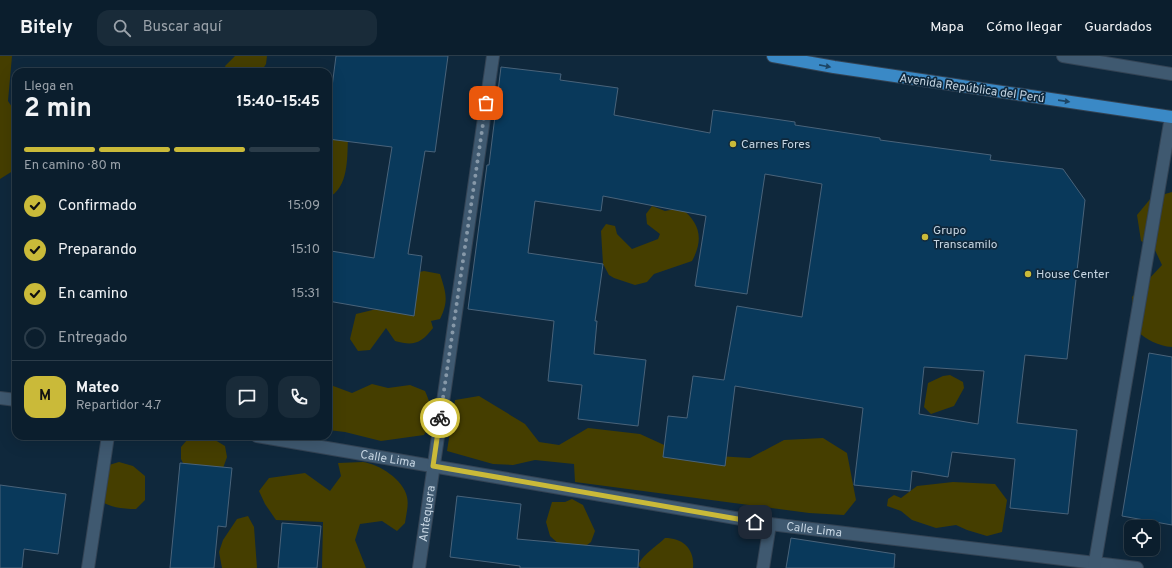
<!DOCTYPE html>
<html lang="es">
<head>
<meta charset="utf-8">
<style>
	:root { --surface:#0b1e2d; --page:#192b39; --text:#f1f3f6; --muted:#9aa2aa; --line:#2b3c49; --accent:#caba39 }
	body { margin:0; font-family:Overpass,sans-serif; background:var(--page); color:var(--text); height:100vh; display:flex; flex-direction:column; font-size:15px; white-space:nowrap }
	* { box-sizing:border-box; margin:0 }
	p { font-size:13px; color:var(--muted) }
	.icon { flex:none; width:22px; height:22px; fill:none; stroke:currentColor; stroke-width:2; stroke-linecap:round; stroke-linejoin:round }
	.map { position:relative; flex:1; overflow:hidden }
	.panel { position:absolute; left:12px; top:12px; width:320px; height:372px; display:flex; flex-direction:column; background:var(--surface); border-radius:12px; box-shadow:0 4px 16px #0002,0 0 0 1px var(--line) }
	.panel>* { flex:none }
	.buttons { position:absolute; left:1124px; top:464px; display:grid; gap:8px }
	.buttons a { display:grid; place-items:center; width:36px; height:36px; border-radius:8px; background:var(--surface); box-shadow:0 4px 16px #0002,0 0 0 1px var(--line); font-size:20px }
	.pin { position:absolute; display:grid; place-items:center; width:34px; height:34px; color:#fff; margin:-17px; border-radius:8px; box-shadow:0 2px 6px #0006 }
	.courier { position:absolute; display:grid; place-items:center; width:40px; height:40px; margin:-20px; border:3px solid #caba39; border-radius:50%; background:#fff; color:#222; box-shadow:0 1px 5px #0007 }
	.overview em { font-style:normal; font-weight:700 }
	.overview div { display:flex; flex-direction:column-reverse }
	.overview { display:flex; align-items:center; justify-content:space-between; height:68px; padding:0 12px }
	h1 { font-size:26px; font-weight:700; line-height:30px }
	.bar { display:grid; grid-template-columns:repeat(4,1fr); gap:6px 4px; align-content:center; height:48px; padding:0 12px }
	.bar i { height:5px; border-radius:3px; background:var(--line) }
	.bar .on { background:var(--accent) }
	.bar p { grid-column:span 4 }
	.line { display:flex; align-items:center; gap:10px; padding:0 12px; border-top:1px solid var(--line) }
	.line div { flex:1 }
	.round { display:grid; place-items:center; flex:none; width:42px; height:42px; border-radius:12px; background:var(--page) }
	ol { padding:0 12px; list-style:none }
	li { display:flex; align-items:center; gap:12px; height:44px }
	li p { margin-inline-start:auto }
	li .icon { padding:4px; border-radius:50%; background:var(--accent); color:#111; stroke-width:4 }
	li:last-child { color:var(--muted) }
	li i { width:22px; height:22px; border:2px solid var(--line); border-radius:50% }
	header { display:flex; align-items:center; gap:24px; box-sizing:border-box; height:56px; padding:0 20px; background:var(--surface); border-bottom:1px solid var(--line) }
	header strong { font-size:19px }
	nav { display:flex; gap:22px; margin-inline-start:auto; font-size:14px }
	.search { width:280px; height:36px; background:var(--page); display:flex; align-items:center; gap:10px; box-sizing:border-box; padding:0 14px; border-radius:12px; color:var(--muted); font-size:15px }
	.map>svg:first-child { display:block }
	.green { fill:#453e00 }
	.building { fill:#09395b; stroke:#49637a; fill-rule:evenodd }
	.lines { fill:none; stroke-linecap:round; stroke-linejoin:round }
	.minor-casing { stroke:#334354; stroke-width:14 }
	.tertiary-casing { stroke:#334354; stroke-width:14 }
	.trunk-casing { stroke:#334354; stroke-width:14 }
	.minor { stroke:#3f5970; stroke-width:12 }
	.tertiary { stroke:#3f5970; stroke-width:12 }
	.trunk { stroke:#3a89c6; stroke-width:12 }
	.oneway { fill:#1c4565 }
	.done { stroke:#8698a8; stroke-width:4; stroke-dasharray:0 7.2 }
	.route { stroke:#caba39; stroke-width:5 }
	.poi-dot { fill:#caba39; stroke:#0f283c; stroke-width:1.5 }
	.labels { text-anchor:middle; stroke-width:3.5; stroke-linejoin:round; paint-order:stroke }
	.street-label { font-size:12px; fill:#c6d5e2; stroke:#0f283c }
	.poi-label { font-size:12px; fill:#c6d5e2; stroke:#0f283c; text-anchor:start }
</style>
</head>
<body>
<header>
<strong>Bitely</strong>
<div class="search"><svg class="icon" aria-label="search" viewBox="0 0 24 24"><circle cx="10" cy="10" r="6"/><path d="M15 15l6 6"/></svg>Buscar aquí</div>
<nav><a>Mapa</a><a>Cómo llegar</a><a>Guardados</a></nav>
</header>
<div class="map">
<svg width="1172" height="512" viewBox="0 0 1172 512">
	<rect width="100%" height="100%" fill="#0f283c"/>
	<path class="green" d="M 0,0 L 12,0 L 8,45 L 16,57 L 16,113 L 0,123 Z
		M 235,0 L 267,0 L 266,8 L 261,16 L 228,16 L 225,10 Z
		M 328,67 L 348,82 C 347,103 349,131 328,142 Z
		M 1172,136 L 1172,291 C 1158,290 1147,284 1137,275 L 1132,241 L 1162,209 L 1154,192 L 1141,185 L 1137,159 L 1151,142 Z
		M 652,150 L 665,155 L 681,152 C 700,167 704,183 692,205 L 654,218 L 647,226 L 635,229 L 614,222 L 609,219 L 603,208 L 601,175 L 606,168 L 615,170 L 617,178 L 632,193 L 658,183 L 660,178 L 647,168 L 646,158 Z
		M 424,215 L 440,218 C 446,237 449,245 440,263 L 431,265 L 433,272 C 421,288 413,290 395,285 L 386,272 L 370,294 L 358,295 L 350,283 L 356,258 L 389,250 L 410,218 Z
		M 950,319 L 963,326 L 964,332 L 954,350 L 931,358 L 924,351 L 928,327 L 943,320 Z
		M 328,328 L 352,337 L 372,328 L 388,332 L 410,329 L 425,335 C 433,354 436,361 424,379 L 381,385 L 345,376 L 328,374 Z
		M 479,340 L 525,368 L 539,386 L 559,389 L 588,372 L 640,378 L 684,398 L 750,402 L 784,384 L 823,382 L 847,397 L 856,444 L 844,459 L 809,457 L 575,426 L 574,408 L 535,404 L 513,409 L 493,408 L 447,395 L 455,344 Z
		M 187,384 L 215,384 L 225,390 L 227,401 L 222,415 L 187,415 L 181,403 L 181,391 Z
		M 119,406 L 133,410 L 145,420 L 145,444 L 136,453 C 121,453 110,451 98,444 L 109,409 Z
		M 363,406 C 379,408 404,424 407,441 C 409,449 406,459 405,467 L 397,475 L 382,465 L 360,468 L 355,484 L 366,512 L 322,512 L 323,466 L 276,464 L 265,448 L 259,435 L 269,422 L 305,417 L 330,435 L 341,420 L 338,407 Z
		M 953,426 L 995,428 L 1007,444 L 1002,476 L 987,480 L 967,474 L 956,469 L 936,472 L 912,464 L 901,455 L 887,450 L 888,443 L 894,439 L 901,442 L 917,430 Z
		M 572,443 L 583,449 L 595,475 L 591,486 L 583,492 L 562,491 L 550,480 L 546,466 L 552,446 L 565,446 Z
		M 248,460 L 254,471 L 257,512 L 222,512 L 219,496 L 223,484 L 237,463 Z
		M 665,482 C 683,482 695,493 693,512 L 641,512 L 638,509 C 645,496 655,492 665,482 Z"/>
	<path class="building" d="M 336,0 L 448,0 L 435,96 L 425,95 L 408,198 L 422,200 L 414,260 L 328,245 L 328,214 L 331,195 L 374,202 L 392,91 L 328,83 L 328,62 Z
		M 501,11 L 561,18 L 560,24 L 618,32 L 614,59 L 710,77 L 713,54 L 795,66 L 795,69 L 880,82 L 880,84 L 991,99 L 990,104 L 1063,113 L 1085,144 L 1067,303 L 1025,299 L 1017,367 L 1077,374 L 1068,458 L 1010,452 L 1015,403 L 952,396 L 948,421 L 912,415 L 910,435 L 854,429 L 863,352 L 735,330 L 725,410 L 663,401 L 668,360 L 687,362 L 693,320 L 724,324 L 737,250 L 802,261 L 822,128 L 765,118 L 747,238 L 695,230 L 706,160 L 603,140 L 601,155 L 535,145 L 528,197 L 603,208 L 595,265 L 597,265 L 594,298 L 646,304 L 638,370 L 578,363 L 582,329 L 548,325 L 554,265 L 468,253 L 487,109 L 489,109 ZM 924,311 L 984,315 L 978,368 L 919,358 Z
		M 1149,297 L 1172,301 L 1172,469 L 1122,460 Z
		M 180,407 L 232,412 L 226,471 L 218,470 L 214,512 L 170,512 Z
		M 0,429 L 66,438 L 58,498 L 24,493 L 22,512 L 0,512 Z
		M 457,440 L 521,448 L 517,483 L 639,494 L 638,512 L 520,512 L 520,510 L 450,501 Z
		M 282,467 L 321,470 L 317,512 L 278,512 Z
		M 791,482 L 895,498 L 894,512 L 786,512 Z"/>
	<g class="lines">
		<g class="minor-casing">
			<g id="minor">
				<path d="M 0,342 L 16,344"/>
				<path id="s1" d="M 257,380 L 770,468 L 1137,512"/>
				<path d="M 88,512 L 108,380"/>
				<path id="s2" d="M 419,512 L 493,0"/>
				<path d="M 763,512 L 770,468"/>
				<path d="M 1094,512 L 1171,61"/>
			</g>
		</g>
		<g class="tertiary-casing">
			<path id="tertiary" d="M 1063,0 L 1172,18"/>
		</g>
		<g class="trunk-casing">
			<path id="trunk" d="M 773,0 L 834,11 L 1172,61"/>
		</g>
		<use href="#minor" class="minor"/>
		<use href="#tertiary" class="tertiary"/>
		<use href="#trunk" class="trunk"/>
	</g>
	<defs><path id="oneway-solid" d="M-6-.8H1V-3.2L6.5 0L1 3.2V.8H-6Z"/></defs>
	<g class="oneway">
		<use href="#oneway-solid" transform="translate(825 10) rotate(11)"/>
		<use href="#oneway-solid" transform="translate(1064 45) rotate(8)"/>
	</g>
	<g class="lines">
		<path class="done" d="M 440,362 L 486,47"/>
		<path class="route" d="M 440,362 L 433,410 L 755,466"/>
	</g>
	<g class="poi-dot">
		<circle cx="733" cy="88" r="4"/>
		<circle cx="925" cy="181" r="4"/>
		<circle cx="1028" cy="218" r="4"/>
	</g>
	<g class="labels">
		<g class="street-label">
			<text transform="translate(972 32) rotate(8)" y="4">Avenida República del Perú</text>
			<text dy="4" stroke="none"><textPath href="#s1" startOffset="133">Calle Lima</textPath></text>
			<text dy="4" stroke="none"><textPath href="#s2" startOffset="55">Antequera</textPath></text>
			<text dy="4" stroke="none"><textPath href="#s1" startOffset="565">Calle Lima</textPath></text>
		</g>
		<g class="poi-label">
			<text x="741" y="92">Carnes Fores</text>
			<text x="933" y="178">Grupo<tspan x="933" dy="14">Transcamilo</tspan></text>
			<text x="1036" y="222">House Center</text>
		</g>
	</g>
</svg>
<div class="buttons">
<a><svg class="icon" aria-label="locate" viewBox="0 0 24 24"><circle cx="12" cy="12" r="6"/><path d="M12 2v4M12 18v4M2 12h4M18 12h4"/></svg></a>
</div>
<div class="pin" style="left:486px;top:47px;background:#ea580c"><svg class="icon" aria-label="bag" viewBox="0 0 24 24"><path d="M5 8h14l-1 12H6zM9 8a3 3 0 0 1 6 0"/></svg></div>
<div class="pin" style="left:755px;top:466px;background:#1f2937"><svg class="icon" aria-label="home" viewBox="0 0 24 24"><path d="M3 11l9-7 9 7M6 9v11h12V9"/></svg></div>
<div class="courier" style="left:440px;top:362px"><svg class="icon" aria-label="bike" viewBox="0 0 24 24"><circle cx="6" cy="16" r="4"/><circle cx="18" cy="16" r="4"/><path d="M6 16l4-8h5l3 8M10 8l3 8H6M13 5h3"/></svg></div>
<section class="panel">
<div class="overview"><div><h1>2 min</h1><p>Llega en</p></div><em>15:40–15:45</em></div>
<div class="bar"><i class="on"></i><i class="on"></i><i class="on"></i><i></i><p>En camino · 80 m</p></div>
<ol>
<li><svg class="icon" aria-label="check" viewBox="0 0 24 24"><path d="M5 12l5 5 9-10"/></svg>Confirmado<p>15:09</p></li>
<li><svg class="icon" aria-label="check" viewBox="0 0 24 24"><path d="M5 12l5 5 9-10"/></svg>Preparando<p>15:10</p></li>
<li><svg class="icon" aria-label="check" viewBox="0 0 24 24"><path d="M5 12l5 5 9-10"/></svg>En camino<p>15:31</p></li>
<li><i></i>Entregado</li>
</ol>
<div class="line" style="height:72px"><b class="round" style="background:var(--accent);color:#111">M</b><div><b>Mateo</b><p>Repartidor · 4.7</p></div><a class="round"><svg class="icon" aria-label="chat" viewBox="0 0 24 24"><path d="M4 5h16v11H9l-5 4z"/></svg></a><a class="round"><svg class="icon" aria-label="phone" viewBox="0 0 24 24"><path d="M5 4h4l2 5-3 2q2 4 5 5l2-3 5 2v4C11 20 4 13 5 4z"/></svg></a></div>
</section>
</div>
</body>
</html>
